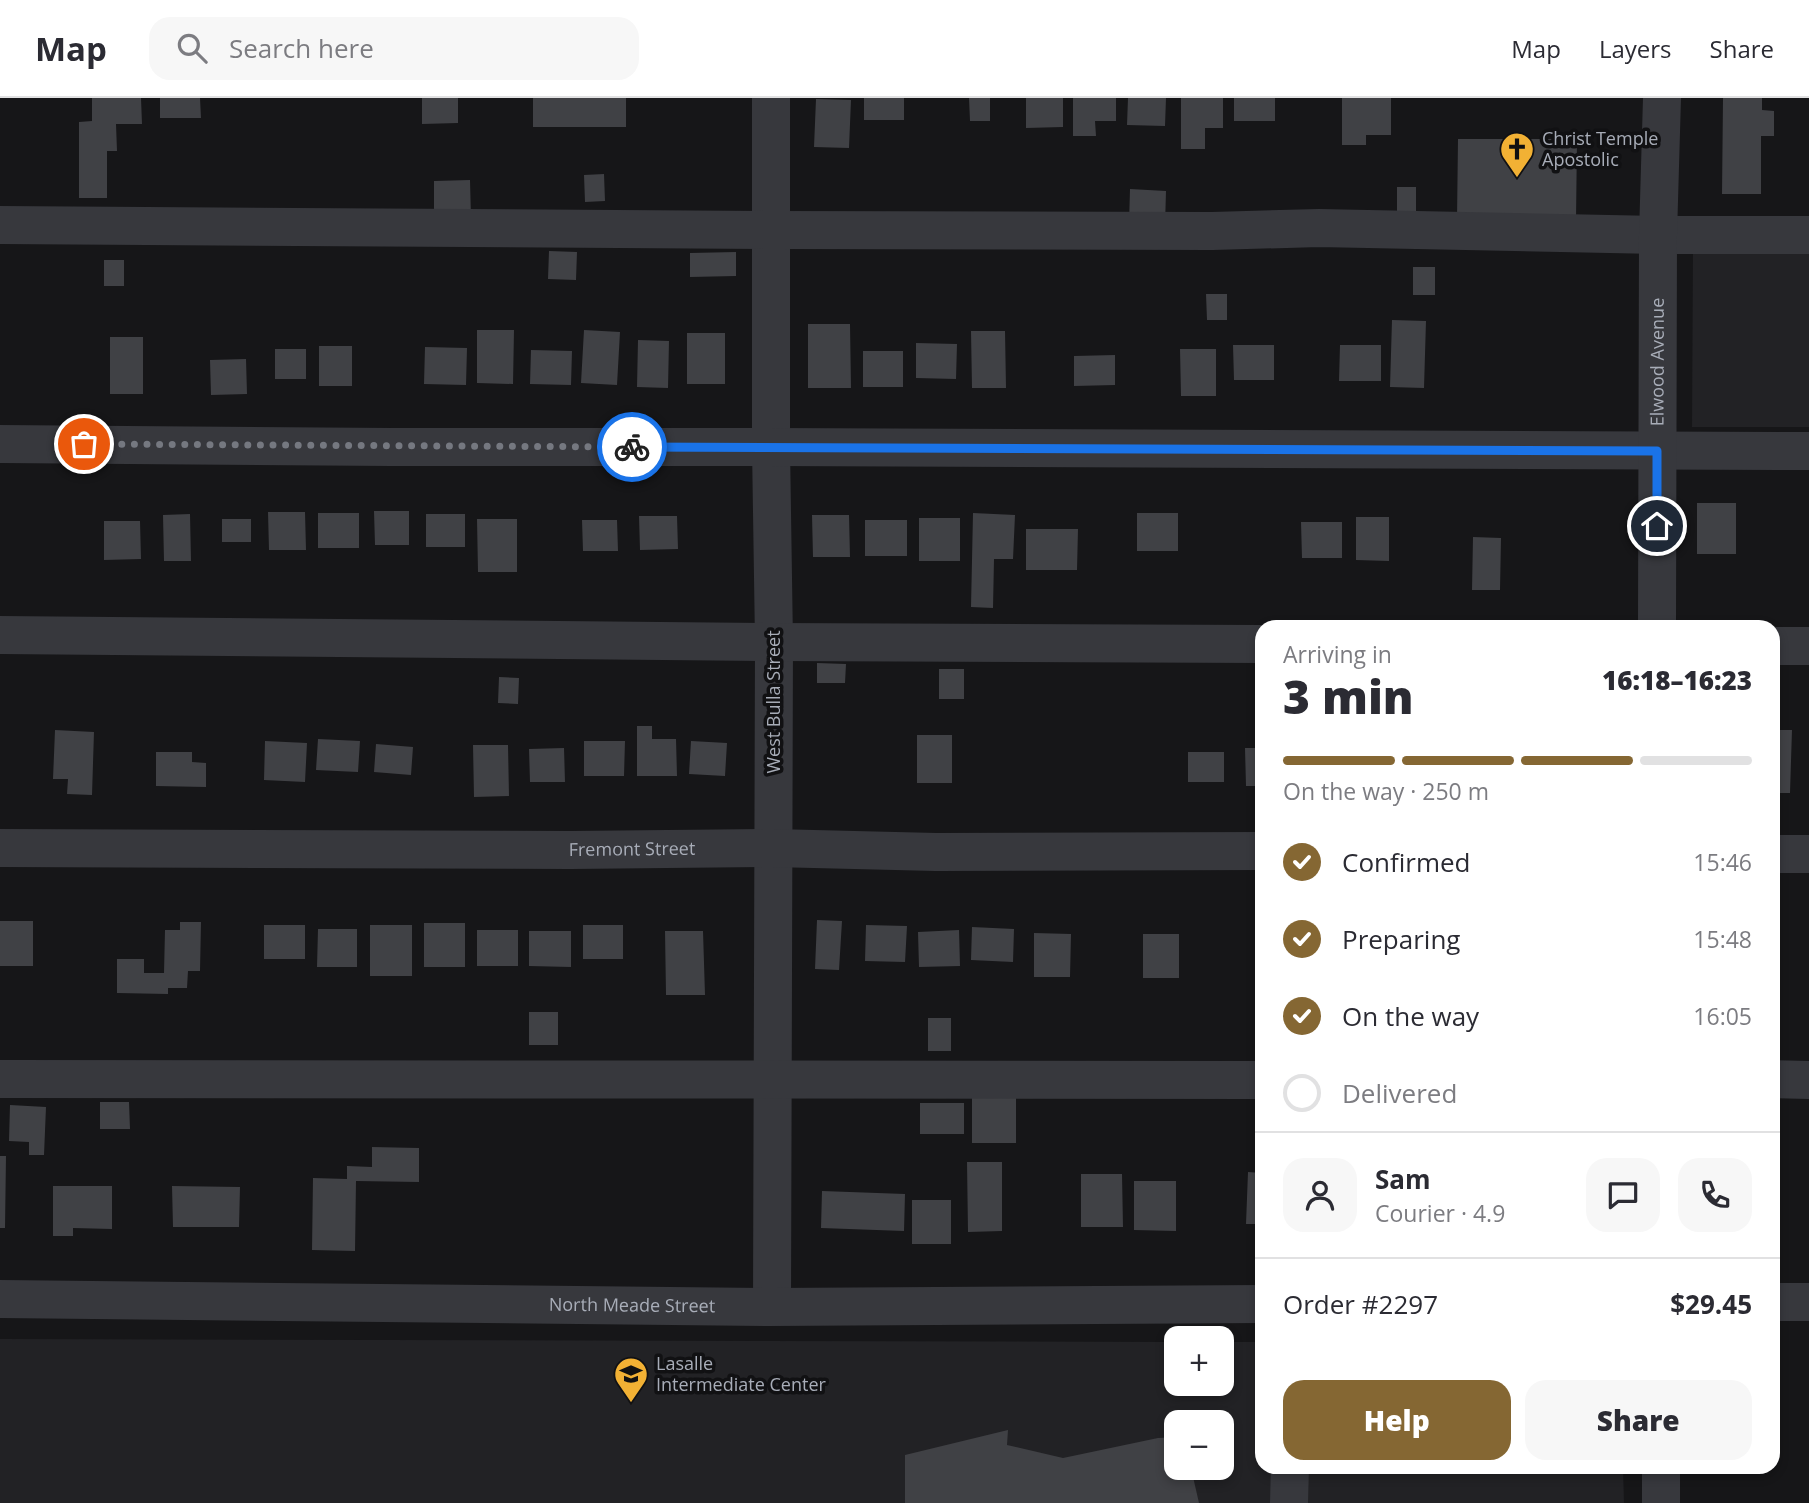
<!DOCTYPE html>
<html lang="en">
<head>
<meta charset="utf-8">
<style>
	:root { --surface:#fff; --page:#f7f7f7; --text:#2b2b33; --muted:#7c7c81; --line:#e1e1e2; --accent:#856733 }
	body { margin:0; font-family:"Open Sans",sans-serif; background:var(--page); color:var(--text); height:100vh; display:flex; flex-direction:column; font-size:26px; white-space:nowrap }
	* { box-sizing:border-box; margin:0 }
	p { font-size:23px; color:var(--muted) }
	.icon { flex:none; width:38px; height:38px; fill:none; stroke:currentColor; stroke-width:2; stroke-linecap:round; stroke-linejoin:round }
	.map { position:relative; flex:1; overflow:hidden }
	.sheet { position:absolute; left:1255px; top:522px; width:525px; height:854px; display:flex; flex-direction:column; background:var(--surface); border-radius:21px; box-shadow:0 4px 10px #0003 }
	.sheet>* { flex:none }
	.controls { position:absolute; left:1164px; top:1228px; display:grid; gap:14px }
	.controls a { display:grid; place-items:center; width:70px; height:70px; border-radius:14px; background:var(--surface); box-shadow:0 4px 10px #0003; font-size:35px }
	.pin { position:absolute; display:grid; place-items:center; width:60px; height:60px; color:#fff; margin:-30px; border:4px solid #fff; border-radius:50%; box-shadow:0 2px 7px #0007 }
	.courier { position:absolute; display:grid; place-items:center; width:70px; height:70px; margin:-35px; border:5px solid #1a73e8; border-radius:50%; background:#fff; color:#222; box-shadow:0 2px 9px #0007 }
	.headline em { font-style:normal; font-weight:800 }
	.headline div { display:flex; flex-direction:column-reverse }
	.headline { display:flex; align-items:center; justify-content:space-between; height:119px; padding:0 28px }
	h1 { font-size:46px; font-weight:800; line-height:52px }
	.bar { display:grid; grid-template-columns:repeat(4,1fr); gap:10px 7px; align-content:center; height:84px; padding:0 28px }
	.bar i { height:9px; border-radius:5px; background:var(--line) }
	.bar .selected { background:var(--accent) }
	.bar p { grid-column:span 4 }
	.line { display:flex; align-items:center; gap:18px; padding:0 28px; border-top:2px solid var(--line) }
	.line div { flex:1 }
	.round { display:grid; place-items:center; flex:none; width:74px; height:74px; border-radius:21px; background:var(--page) }
	ol { padding:0 28px; list-style:none }
	li { display:flex; align-items:center; gap:21px; height:77px }
	li p { margin-inline-start:auto }
	li .icon { padding:7px; border-radius:50%; background:var(--accent); color:#fff; stroke-width:4 }
	li:last-child { color:var(--muted) }
	li i { width:38px; height:38px; border:4px solid var(--line); border-radius:50% }
	.button { display:flex; gap:14px; margin-top:auto; padding:14px 28px }
	.button a { flex:1; height:80px; border-radius:21px; background:var(--accent); color:#fff; font-size:28px; font-weight:800; line-height:80px; text-align:center }
	.button a+a { background:var(--page); color:var(--text) }
	header { display:flex; align-items:center; gap:42px; box-sizing:border-box; height:98px; padding:0 35px; background:var(--surface); border-bottom:2px solid var(--line) }
	header strong { font-size:33px }
	nav { display:flex; gap:38px; margin-inline-start:auto; font-size:24px }
	.search { width:490px; height:63px; background:var(--page); display:flex; align-items:center; gap:18px; box-sizing:border-box; padding:0 24px; border-radius:21px; color:var(--muted); font-size:26px }
	.map>svg:first-child { display:block }
	.built { fill:#222225; fill-rule:evenodd }
	.building { fill:#404145 }
	.lines { fill:none; stroke-linecap:round; stroke-linejoin:round }
	.minor { stroke:#37383d; stroke-width:38 }
	.done { stroke:#757880; stroke-width:7; stroke-dasharray:0 12.6 }
	.route { stroke:#1a73e8; stroke-width:9 }
	.labels { text-anchor:middle; stroke-width:7; stroke-linejoin:round; paint-order:stroke }
	.poi-label { font-size:18px; fill:#a8adb8; stroke:#111113; text-anchor:start }
	.street-label { font-size:18px; fill:#a8adb8; stroke:#111113 }
</style>
</head>
<body>
<header>
<strong>Map</strong>
<div class="search"><svg class="icon" aria-label="search" viewBox="0 0 24 24"><circle cx="10" cy="10" r="6"/><path d="M15 15l6 6"/></svg>Search here</div>
<nav><a>Map</a><a>Layers</a><a>Share</a></nav>
</header>
<div class="map">
<svg width="1809" height="1405" viewBox="0 0 1809 1405">
	<rect width="100%" height="100%" fill="#161618"/>
	<path class="built" d="M 1693,145 L 1809,146 L 1809,329 L 1692,329 Z
		M 0,1241 L 1176,1244 L 1176,1286 L 1222,1286 L 1222,1244 L 1262,1244 L 1262,1368 L 1623,1369 L 1624,1405 L 0,1405 ZM 1176,1325 L 1222,1325 L 1222,1370 L 1176,1370 Z"/>
	<path class="building" d="M 92,0 L 141,0 L 142,26 L 116,26 L 117,53 L 107,53 L 107,100 L 79,100 L 79,24 L 92,23 Z
		M 160,0 L 200,0 L 201,20 L 160,20 Z
		M 422,0 L 458,0 L 458,25 L 422,26 Z
		M 533,0 L 626,0 L 626,29 L 533,29 Z
		M 864,0 L 904,0 L 904,22 L 864,22 Z
		M 969,0 L 990,0 L 990,23 L 970,23 Z
		M 1026,0 L 1063,0 L 1063,29 L 1026,30 Z
		M 1073,0 L 1116,0 L 1116,23 L 1095,23 L 1096,38 L 1073,38 Z
		M 1128,0 L 1166,0 L 1165,28 L 1127,27 Z
		M 1181,0 L 1223,0 L 1223,30 L 1205,30 L 1205,51 L 1181,51 Z
		M 1234,0 L 1275,0 L 1275,23 L 1234,23 Z
		M 1342,0 L 1391,0 L 1391,37 L 1366,37 L 1366,47 L 1342,47 Z
		M 1723,0 L 1762,0 L 1762,12 L 1774,13 L 1774,38 L 1761,38 L 1761,96 L 1722,96 Z
		M 816,1 L 851,2 L 849,50 L 814,49 Z
		M 1458,41 L 1577,41 L 1576,122 L 1457,121 Z
		M 604,76 L 605,103 L 585,104 L 584,77 Z
		M 470,82 L 471,120 L 434,120 L 434,83 Z
		M 1397,89 L 1416,89 L 1416,119 L 1397,119 Z
		M 1130,91 L 1166,93 L 1165,128 L 1129,126 Z
		M 549,153 L 577,154 L 576,182 L 548,181 Z
		M 736,154 L 736,178 L 690,179 L 690,155 Z
		M 104,162 L 124,162 L 124,188 L 104,188 Z
		M 1413,169 L 1435,169 L 1435,197 L 1413,197 Z
		M 1206,196 L 1227,196 L 1227,222 L 1207,222 Z
		M 1392,222 L 1426,223 L 1424,290 L 1390,289 Z
		M 808,226 L 850,226 L 851,290 L 808,290 Z
		M 477,232 L 514,232 L 513,286 L 477,285 Z
		M 584,232 L 620,234 L 617,287 L 581,285 Z
		M 971,233 L 1005,233 L 1006,290 L 972,290 Z
		M 687,235 L 725,235 L 725,286 L 687,286 Z
		M 110,239 L 143,239 L 143,296 L 110,296 Z
		M 638,242 L 669,243 L 668,290 L 637,289 Z
		M 916,245 L 957,246 L 956,281 L 916,280 Z
		M 1233,247 L 1274,247 L 1274,282 L 1234,282 Z
		M 1340,247 L 1381,247 L 1381,283 L 1339,283 Z
		M 319,248 L 352,248 L 352,288 L 319,288 Z
		M 425,249 L 467,250 L 466,287 L 424,286 Z
		M 275,251 L 306,251 L 306,281 L 275,281 Z
		M 1180,251 L 1216,251 L 1216,298 L 1181,298 Z
		M 531,252 L 572,253 L 571,287 L 530,286 Z
		M 863,253 L 903,253 L 903,289 L 863,289 Z
		M 1115,257 L 1115,287 L 1074,288 L 1074,258 Z
		M 246,261 L 247,296 L 211,297 L 210,262 Z
		M 1697,405 L 1736,405 L 1736,456 L 1697,456 Z
		M 374,413 L 409,413 L 409,447 L 375,447 Z
		M 268,414 L 305,414 L 306,452 L 269,452 Z
		M 318,415 L 359,415 L 359,450 L 318,450 Z
		M 973,415 L 1015,417 L 1013,461 L 994,461 L 993,510 L 971,509 Z
		M 1137,415 L 1178,415 L 1178,453 L 1137,453 Z
		M 190,416 L 191,463 L 164,463 L 163,417 Z
		M 426,416 L 465,416 L 465,449 L 426,449 Z
		M 812,417 L 849,417 L 850,459 L 813,459 Z
		M 639,418 L 677,418 L 678,451 L 640,452 Z
		M 1356,419 L 1389,419 L 1389,463 L 1356,462 Z
		M 919,420 L 960,420 L 960,463 L 919,463 Z
		M 222,421 L 251,421 L 251,444 L 222,444 Z
		M 477,421 L 517,421 L 517,474 L 478,474 Z
		M 582,422 L 617,422 L 618,453 L 583,453 Z
		M 865,422 L 907,422 L 907,458 L 865,458 Z
		M 104,423 L 140,423 L 141,461 L 104,462 Z
		M 1301,424 L 1342,424 L 1342,460 L 1302,460 Z
		M 1026,431 L 1078,431 L 1077,472 L 1026,472 Z
		M 1473,439 L 1501,440 L 1500,492 L 1472,492 Z
		M 817,565 L 846,566 L 845,585 L 817,585 Z
		M 939,571 L 964,571 L 964,601 L 939,601 Z
		M 499,579 L 519,580 L 518,606 L 498,605 Z
		M 1255,627 L 1262,627 L 1262,688 L 1246,688 L 1245,650 L 1255,650 Z
		M 637,628 L 652,628 L 652,641 L 676,641 L 677,678 L 637,678 Z
		M 55,632 L 94,634 L 92,697 L 67,696 L 68,681 L 53,681 Z
		M 1773,632 L 1792,632 L 1790,695 L 1773,695 Z
		M 917,637 L 952,637 L 952,685 L 917,685 Z
		M 318,641 L 360,643 L 358,674 L 316,672 Z
		M 265,643 L 307,645 L 305,684 L 264,682 Z
		M 584,643 L 625,643 L 624,678 L 584,678 Z
		M 691,643 L 727,645 L 725,678 L 689,676 Z
		M 376,646 L 413,649 L 411,677 L 374,674 Z
		M 473,647 L 508,647 L 509,698 L 474,699 Z
		M 564,650 L 565,684 L 530,684 L 529,651 Z
		M 156,654 L 192,654 L 192,664 L 206,665 L 206,689 L 156,688 Z
		M 1188,654 L 1224,654 L 1224,684 L 1188,684 Z
		M 817,822 L 842,823 L 839,872 L 815,871 Z
		M 0,823 L 33,823 L 33,868 L 0,868 Z
		M 180,824 L 201,824 L 200,873 L 188,873 L 187,890 L 168,890 L 168,896 L 117,895 L 117,861 L 144,861 L 144,875 L 164,875 L 165,832 L 180,832 Z
		M 424,825 L 465,825 L 465,869 L 424,869 Z
		M 264,827 L 305,827 L 305,861 L 264,861 Z
		M 370,827 L 412,827 L 412,878 L 370,878 Z
		M 583,827 L 623,827 L 623,861 L 583,861 Z
		M 866,827 L 907,828 L 905,864 L 865,863 Z
		M 972,829 L 1014,831 L 1013,864 L 971,862 Z
		M 318,831 L 357,831 L 357,869 L 317,869 Z
		M 477,832 L 518,832 L 518,868 L 477,868 Z
		M 959,832 L 960,868 L 919,869 L 918,834 Z
		M 529,833 L 571,833 L 571,869 L 529,868 Z
		M 665,833 L 703,833 L 705,897 L 666,897 Z
		M 1034,835 L 1071,836 L 1070,879 L 1034,879 Z
		M 1143,836 L 1179,836 L 1179,880 L 1143,880 Z
		M 529,914 L 558,914 L 558,947 L 529,947 Z
		M 928,920 L 951,920 L 951,953 L 928,953 Z
		M 972,998 L 1016,998 L 1016,1045 L 972,1045 Z
		M 100,1004 L 129,1004 L 130,1031 L 100,1031 Z
		M 920,1005 L 964,1005 L 964,1036 L 920,1036 Z
		M 10,1007 L 46,1009 L 44,1057 L 29,1057 L 29,1044 L 9,1043 Z
		M 372,1049 L 419,1050 L 419,1084 L 356,1083 L 355,1153 L 312,1152 L 313,1080 L 347,1081 L 347,1068 L 372,1069 Z
		M 0,1058 L 6,1058 L 5,1130 L 0,1130 Z
		M 967,1064 L 1002,1064 L 1002,1133 L 968,1134 Z
		M 1248,1074 L 1262,1075 L 1262,1126 L 1246,1126 Z
		M 1081,1076 L 1122,1076 L 1123,1129 L 1081,1129 Z
		M 1134,1083 L 1176,1083 L 1176,1133 L 1134,1132 Z
		M 53,1088 L 112,1088 L 112,1131 L 73,1130 L 73,1138 L 53,1138 Z
		M 172,1088 L 240,1089 L 239,1129 L 173,1129 Z
		M 822,1093 L 905,1096 L 904,1133 L 821,1130 Z
		M 912,1102 L 951,1102 L 951,1146 L 912,1146 Z
		M 1008,1332 L 1007,1347 L 1063,1360 L 1158,1340 L 1176,1339 L 1176,1370 L 1191,1370 L 1199,1405 L 905,1405 L 905,1357 Z"/>
	<g class="lines">
		<g class="minor">
			<path d="M 771,0 L 771,349 L 774,544 L 772,1209"/>
			<path d="M 0,127 L 772,132 L 1212,133 L 1319,130 L 1658,137 L 1809,137"/>
			<path d="M 0,346 L 391,349 L 771,349 L 1809,353"/>
			<path id="s1" d="M 1657,528 L 1658,137 L 1662,0"/>
			<path d="M 0,537 L 774,544 L 1262,546"/>
			<path d="M 1773,548 L 1809,548"/>
			<path id="s2" d="M 0,750 L 571,752 L 773,750 L 936,754 L 1262,753"/>
			<path d="M 1773,756 L 1809,756"/>
			<path d="M 0,981 L 1262,982"/>
			<path d="M 1773,981 L 1809,982"/>
			<path id="s3" d="M 0,1201 L 772,1209 L 1262,1206"/>
			<path d="M 1773,1204 L 1809,1204"/>
			<path d="M 1661,1368 L 1661,1405"/>
			<path d="M 1289,1405 L 1290,1368"/>
		</g>
	</g>
	<g class="lines">
		<path class="done" d="M 84,346 L 632,349"/>
		<path class="route" d="M 632,349 L 1657,353 L 1657,428"/>
	</g>
	<defs>
		<g id="church-pin" transform="scale(1.75)"><path d="M0 17L-7.5 6A9.5 9.5 0 1 1 7.5 6Z" fill="#f2b134" stroke="#111113"/><path d="M-1.2-6h2.4v3.5h3.3v2.4h-3.3V6h-2.4V-.1h-3.3v-2.4h3.3Z" fill="#111"/></g>
		<g id="school-pin" transform="scale(1.75)"><path d="M0 17L-7.5 6A9.5 9.5 0 1 1 7.5 6Z" fill="#f2b134" stroke="#111113"/><path d="M0-5L7-2L0 1L-7-2ZM-4 1L0 2.5L4 1V4Q0 6-4 4Z" fill="#111"/></g>
	</defs>
	<g fill-rule="evenodd">
		<use href="#church-pin" x="1517" y="51"/>
		<use href="#school-pin" x="631" y="1276"/>
	</g>
	<g class="labels">
		<g class="poi-label">
			<text x="1542" y="47">Christ Temple<tspan x="1542" dy="21">Apostolic</tspan></text>
			<text x="656" y="1272">Lasalle<tspan x="656" dy="21">Intermediate Center</tspan></text>
		</g>
		<g class="street-label">
			<text dy="6" stroke="none"><textPath href="#s1" startOffset="264">Elwood Avenue</textPath></text>
			<text transform="translate(774 604) rotate(-90)" y="6">West Bulla Street</text>
			<text dy="6" stroke="none"><textPath href="#s2" startOffset="632">Fremont Street</textPath></text>
			<text dy="6" stroke="none"><textPath href="#s3" startOffset="632">North Meade Street</textPath></text>
		</g>
	</g>
</svg>
<div class="controls">
<a>+</a>
<a>−</a>
</div>
<div class="pin" style="left:84px;top:346px;background:#ea580c"><svg class="icon" aria-label="bag" viewBox="0 0 24 24"><path d="M5 8h14l-1 12H6zM9 8a3 3 0 0 1 6 0"/></svg></div>
<div class="pin" style="left:1657px;top:428px;background:#1f2937"><svg class="icon" aria-label="home" viewBox="0 0 24 24"><path d="M3 11l9-7 9 7M6 9v11h12V9"/></svg></div>
<div class="courier" style="left:632px;top:349px"><svg class="icon" aria-label="bike" viewBox="0 0 24 24"><circle cx="6" cy="16" r="4"/><circle cx="18" cy="16" r="4"/><path d="M6 16l4-8h5l3 8M10 8l3 8H6M13 5h3"/></svg></div>
<section class="sheet">
<div class="headline"><div><h1>3 min</h1><p>Arriving in</p></div><em>16:18–16:23</em></div>
<div class="bar"><i class="selected"></i><i class="selected"></i><i class="selected"></i><i></i><p>On the way · 250 m</p></div>
<ol>
<li><svg class="icon" aria-label="check" viewBox="0 0 24 24"><path d="M5 12l5 5 9-10"/></svg>Confirmed<p>15:46</p></li>
<li><svg class="icon" aria-label="check" viewBox="0 0 24 24"><path d="M5 12l5 5 9-10"/></svg>Preparing<p>15:48</p></li>
<li><svg class="icon" aria-label="check" viewBox="0 0 24 24"><path d="M5 12l5 5 9-10"/></svg>On the way<p>16:05</p></li>
<li><i></i>Delivered</li>
</ol>
<div class="line" style="height:126px"><a class="round"><svg class="icon" aria-label="person" viewBox="0 0 24 24"><circle cx="12" cy="8" r="4"/><path d="M4 21q1-7 8-7t8 7"/></svg></a><div><b>Sam</b><p>Courier · 4.9</p></div><a class="round"><svg class="icon" aria-label="chat" viewBox="0 0 24 24"><path d="M4 5h16v11H9l-5 4z"/></svg></a><a class="round"><svg class="icon" aria-label="phone" viewBox="0 0 24 24"><path d="M5 4h4l2 5-3 2q2 4 5 5l2-3 5 2v4C11 20 4 13 5 4z"/></svg></a></div>
<div class="line" style="height:91px"><div>Order #2297</div><b>$29.45</b></div>
<div class="button"><a>Help</a><a>Share</a></div>
</section>
</div>
</body>
</html>
